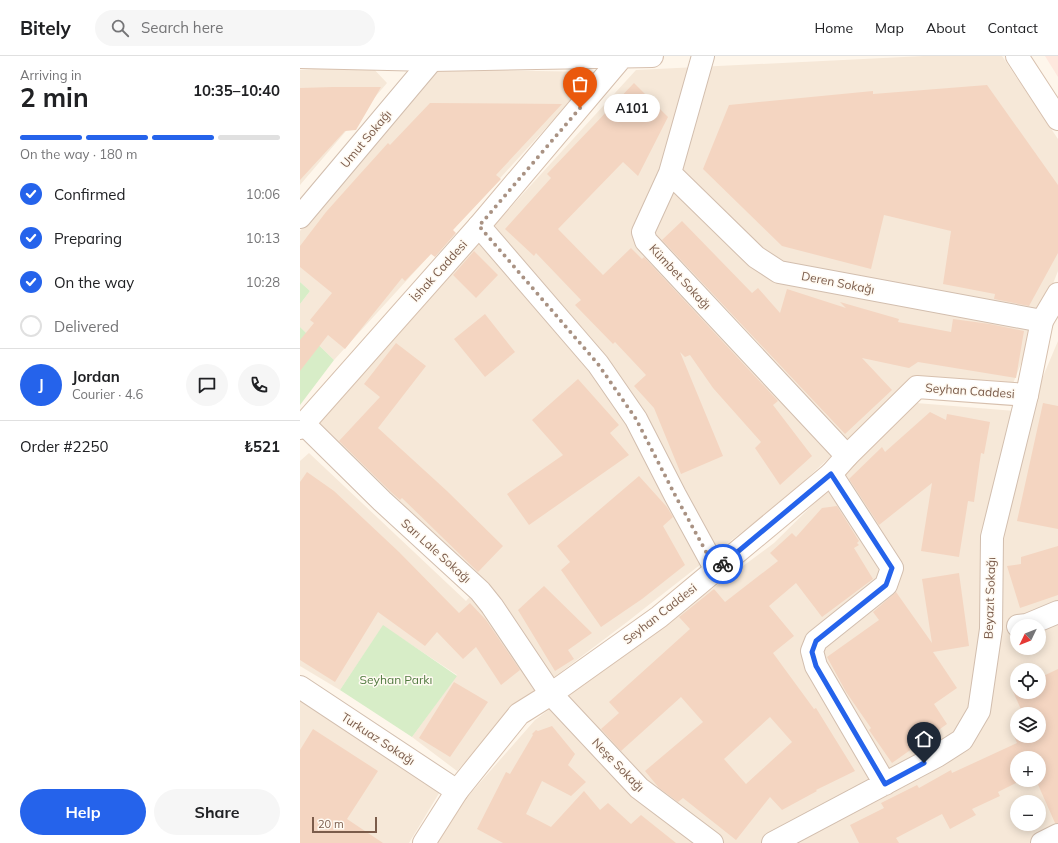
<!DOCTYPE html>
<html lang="en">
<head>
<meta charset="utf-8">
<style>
	:root { --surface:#fff; --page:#f6f6f6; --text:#202124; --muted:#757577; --line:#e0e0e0; --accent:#2563eb }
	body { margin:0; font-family:Mulish,sans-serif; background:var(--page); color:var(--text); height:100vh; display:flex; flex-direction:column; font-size:15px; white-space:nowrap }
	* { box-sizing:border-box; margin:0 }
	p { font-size:13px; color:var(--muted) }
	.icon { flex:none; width:22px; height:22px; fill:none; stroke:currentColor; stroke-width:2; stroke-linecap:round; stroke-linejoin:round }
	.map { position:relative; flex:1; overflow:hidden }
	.drawer { display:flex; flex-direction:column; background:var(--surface); width:300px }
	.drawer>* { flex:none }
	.needle { width:26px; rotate:227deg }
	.controls { position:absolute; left:710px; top:563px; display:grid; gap:8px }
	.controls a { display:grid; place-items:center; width:36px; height:36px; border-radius:50%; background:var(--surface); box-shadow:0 2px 10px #0003; font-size:20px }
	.scale { position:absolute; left:12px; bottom:10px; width:65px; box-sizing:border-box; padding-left:4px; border:2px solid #7b5c4b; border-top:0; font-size:11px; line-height:14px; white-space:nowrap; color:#7b5c4b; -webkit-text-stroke:3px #fffaf2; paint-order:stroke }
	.pin { position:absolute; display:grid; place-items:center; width:34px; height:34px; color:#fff; margin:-41px -17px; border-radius:50% 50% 50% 0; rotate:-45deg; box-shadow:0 0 4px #0007 }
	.pin .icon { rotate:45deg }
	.courier { position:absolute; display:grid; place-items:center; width:40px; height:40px; margin:-20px; border:3px solid #2563eb; border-radius:50%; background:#fff; color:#222; box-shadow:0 1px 5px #0007 }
	.bubble { position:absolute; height:28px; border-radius:14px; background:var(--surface); box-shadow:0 2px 10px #0003; font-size:13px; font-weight:700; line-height:28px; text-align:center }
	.headline em { font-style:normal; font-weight:700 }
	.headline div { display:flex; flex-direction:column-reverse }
	.headline { display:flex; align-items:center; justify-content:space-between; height:68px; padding:0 20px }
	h1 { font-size:26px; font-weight:700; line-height:30px }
	.bar { display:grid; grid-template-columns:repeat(4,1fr); gap:6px 4px; align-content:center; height:48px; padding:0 20px }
	.bar i { height:5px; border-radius:3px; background:var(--line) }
	.bar .current { background:var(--accent) }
	.bar p { grid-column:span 4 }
	.line { display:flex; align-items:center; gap:10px; padding:0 20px; border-top:1px solid var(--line) }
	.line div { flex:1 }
	.round { display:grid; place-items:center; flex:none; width:42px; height:42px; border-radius:21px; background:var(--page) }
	ol { padding:0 20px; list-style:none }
	li { display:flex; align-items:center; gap:12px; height:44px }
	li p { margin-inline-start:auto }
	li .icon { padding:4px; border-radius:50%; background:var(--accent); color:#fff; stroke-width:4 }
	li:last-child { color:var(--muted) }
	li i { width:22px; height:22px; border:2px solid var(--line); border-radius:50% }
	.cta { display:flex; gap:8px; margin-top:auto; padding:8px 20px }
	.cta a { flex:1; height:46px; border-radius:24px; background:var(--accent); color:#fff; font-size:16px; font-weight:700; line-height:46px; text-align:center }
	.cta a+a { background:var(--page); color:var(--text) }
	header { display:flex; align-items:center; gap:24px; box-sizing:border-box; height:56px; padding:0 20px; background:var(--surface); border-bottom:1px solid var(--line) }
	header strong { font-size:19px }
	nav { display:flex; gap:22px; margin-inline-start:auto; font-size:14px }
	.search { width:280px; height:36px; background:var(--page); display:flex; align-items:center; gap:10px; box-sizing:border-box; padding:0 14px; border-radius:22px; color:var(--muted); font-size:15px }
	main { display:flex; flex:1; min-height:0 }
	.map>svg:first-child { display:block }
	.residential { fill:#f6e8d8; fill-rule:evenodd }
	.commercial { fill:#fee8de }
	.green { fill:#d7edc7 }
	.building { fill:#f4d5c1; fill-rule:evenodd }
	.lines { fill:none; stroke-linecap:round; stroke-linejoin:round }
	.street-casing { stroke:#d2beae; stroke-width:24 }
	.secondary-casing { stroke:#d7c0ae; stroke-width:24 }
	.street { stroke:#fff; stroke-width:22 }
	.secondary { stroke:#fff; stroke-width:22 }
	.done { stroke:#a99283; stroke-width:4; stroke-dasharray:0 7.2 }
	.route { stroke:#2563eb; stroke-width:5 }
	.labels { text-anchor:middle; stroke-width:3; stroke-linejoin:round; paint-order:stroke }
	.street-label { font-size:12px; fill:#7b5c4b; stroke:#fffaf2 }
	.park-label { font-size:12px; fill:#517b40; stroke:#fffaf2 }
</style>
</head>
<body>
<header>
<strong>Bitely</strong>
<div class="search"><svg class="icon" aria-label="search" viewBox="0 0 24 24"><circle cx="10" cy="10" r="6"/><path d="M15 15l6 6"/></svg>Search here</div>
<nav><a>Home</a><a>Map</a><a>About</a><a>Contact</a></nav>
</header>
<main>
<section class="drawer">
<div class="headline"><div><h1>2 min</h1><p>Arriving in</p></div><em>10:35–10:40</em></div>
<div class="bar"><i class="current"></i><i class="current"></i><i class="current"></i><i></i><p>On the way · 180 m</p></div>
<ol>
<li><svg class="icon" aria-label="check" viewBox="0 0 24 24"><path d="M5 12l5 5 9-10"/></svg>Confirmed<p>10:06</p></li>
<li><svg class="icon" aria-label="check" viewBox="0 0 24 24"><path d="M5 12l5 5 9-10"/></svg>Preparing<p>10:13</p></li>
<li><svg class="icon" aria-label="check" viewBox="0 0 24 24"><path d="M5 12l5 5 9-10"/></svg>On the way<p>10:28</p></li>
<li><i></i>Delivered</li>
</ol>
<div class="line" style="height:72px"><b class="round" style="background:var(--accent);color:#fff">J</b><div><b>Jordan</b><p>Courier · 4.6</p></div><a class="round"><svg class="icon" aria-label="chat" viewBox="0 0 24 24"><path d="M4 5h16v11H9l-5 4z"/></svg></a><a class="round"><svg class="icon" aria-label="phone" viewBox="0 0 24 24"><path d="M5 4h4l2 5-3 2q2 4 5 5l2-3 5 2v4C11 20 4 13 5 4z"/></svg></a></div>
<div class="line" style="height:52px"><div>Order #2250</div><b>₺521</b></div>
<div class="cta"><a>Help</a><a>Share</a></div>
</section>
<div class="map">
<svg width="758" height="787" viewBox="0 0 758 787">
	<rect width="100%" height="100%" fill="#fef6eb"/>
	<path class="residential" d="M 624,0 L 702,0 L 758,83 L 758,215 L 712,330 L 613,324 L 488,440 L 327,566 L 212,653 L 157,715 L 112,681 L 157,619 L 83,570 L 40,634 L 0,610 L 0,405 L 9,397 L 166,545 L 178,531 L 13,368 L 336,14 Z
		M 70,9 L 87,27 L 0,129 L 0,14 Z
		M 130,13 L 297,16 L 34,304 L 0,271 L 0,248 L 10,235 L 0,226 L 0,175 Z
		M 758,285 L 758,787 L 137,787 L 162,747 L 235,664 L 474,487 L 616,347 L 728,356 ZM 717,570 L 739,570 L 739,592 L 717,592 ZM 717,614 L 739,614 L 739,636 L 717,636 ZM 717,658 L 739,658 L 739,680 L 717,680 ZM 717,702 L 739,702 L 739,724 L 717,724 ZM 717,746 L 739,746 L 739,768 L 717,768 Z
		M 0,644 L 141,734 L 109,787 L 0,787 Z"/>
	<path class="commercial" d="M 745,0 L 758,0 L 758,21 Z"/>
	<path class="green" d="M 0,226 L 10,235 L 0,248 Z
		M 0,271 L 34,304 L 0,349 Z
		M 83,569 L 157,620 L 112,681 L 40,634 Z"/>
	<path class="building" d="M 334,27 L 368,61 L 338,120 L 323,106 L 258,173 L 303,219 L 331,192 L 342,203 L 344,201 L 478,345 L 473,349 L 512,400 L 480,429 L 455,392 L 461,386 L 413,332 L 390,299 L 385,301 L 380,296 L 423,400 L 381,418 L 354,352 L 334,330 L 346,319 L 315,286 L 313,288 L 275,249 L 281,244 L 236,197 L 234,200 L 205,173 L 251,122 L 247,118 Z
		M 687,29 L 758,129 L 758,197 L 729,250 L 694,243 L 695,238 L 643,228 L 651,175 L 584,159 L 571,213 L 482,190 L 403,113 L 429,49 L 573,35 L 573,38 Z
		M 33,31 L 81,31 L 56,74 L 45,75 L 0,124 L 0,32 Z
		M 130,47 L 262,48 L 196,119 L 201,123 L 153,174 L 156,177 L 135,201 L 131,198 L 105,225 L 102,222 L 45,293 L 28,279 L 0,315 L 0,284 L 14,267 L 10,264 L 32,237 L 0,211 L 0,190 L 26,156 L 60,118 L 88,87 L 90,89 Z
		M 382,165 L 452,237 L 458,232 L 480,257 L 487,233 L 546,252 L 540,246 L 599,263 L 598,266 L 651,276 L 653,263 L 690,268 L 724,275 L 716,322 L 618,306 L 609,312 L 562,302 L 592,334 L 545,378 L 362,184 Z
		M 174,195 L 198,219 L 176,242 L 153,219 Z
		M 185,258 L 215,296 L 185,321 L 154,283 Z
		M 96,287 L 126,310 L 78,372 L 147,435 L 203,490 L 178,516 L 102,442 L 100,444 L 91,436 L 39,385 L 80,341 L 64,328 Z
		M 278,323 L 319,369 L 310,377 L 329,399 L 229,469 L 207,438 L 263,399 L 232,364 Z
		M 743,347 L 758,350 L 758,473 L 717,465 Z
		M 630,356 L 646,364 L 647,358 L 690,366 L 684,398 L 681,397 L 674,446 L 668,445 L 659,501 L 621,495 L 632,427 L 579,469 L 549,423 L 582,391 L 585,396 Z
		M 7,416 L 34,435 L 99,496 L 159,557 L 170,547 L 186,564 L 220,614 L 201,629 L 176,591 L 163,603 L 137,576 L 125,590 L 78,556 L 35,626 L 0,604 L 0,426 Z
		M 339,420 L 367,451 L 373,461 L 363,470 L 385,509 L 342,543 L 301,571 L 261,514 L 270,506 L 257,490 Z
		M 537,450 L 559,485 L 557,487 L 559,489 L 554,492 L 573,523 L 522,561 L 496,527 L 469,550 L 494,580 L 473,597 L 514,653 L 516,652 L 555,715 L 516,734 L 517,735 L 482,754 L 470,741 L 436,784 L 383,742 L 378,746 L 359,732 L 345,715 L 403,666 L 381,641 L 321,695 L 301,673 L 319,657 L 309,646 L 390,573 L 379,561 L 414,533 L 425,546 L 478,505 L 470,497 L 492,477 L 496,481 L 522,452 ZM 470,661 L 492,686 L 446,728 L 424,703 Z
		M 758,490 L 758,539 L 720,552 L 707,510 L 721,508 L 721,501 Z
		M 659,517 L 669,590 L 633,596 L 657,632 L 634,648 L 647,668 L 592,707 L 569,674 L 571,672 L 546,636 L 527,601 L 579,564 L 573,556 L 596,536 L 632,587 L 622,523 Z
		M 244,530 L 292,577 L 268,594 L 274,603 L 255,615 L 218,554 Z
		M 758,613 L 758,767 L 755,767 L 736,724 L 739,724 L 739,702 L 717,702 L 717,724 L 722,724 L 698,736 L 700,740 L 672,753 L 676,759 L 650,773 L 642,758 L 596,782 L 599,787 L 559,787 L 550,769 L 584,752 L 581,747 L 617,729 L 619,732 L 651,714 L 652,717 L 717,687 L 710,671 L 717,668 L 717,680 L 739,680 L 739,658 L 723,658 L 712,633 L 717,631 L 717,636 L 739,636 L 739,622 Z
		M 154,626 L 188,646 L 150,701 L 119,682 Z
		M 252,670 L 275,698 L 268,709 L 286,726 L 271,740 L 242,725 L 226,758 L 251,771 L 284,735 L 300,754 L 308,747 L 331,768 L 341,759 L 376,787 L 203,787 L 177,773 L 206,716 L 210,718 L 233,679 L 232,678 L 236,674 L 238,675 Z
		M 13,673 L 78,715 L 47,763 L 83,787 L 0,787 L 0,694 Z"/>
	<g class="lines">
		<g class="street-casing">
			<path id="street" d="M 403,0 L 370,117 L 343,176 L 346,185 L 547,400
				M 370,117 L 456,201 L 479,216 L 742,265
				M 0,161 L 132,4
				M 179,170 L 298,308 L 336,363 L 375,439 L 416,514
				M 3,367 L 82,445 L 180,535 L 192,550 L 251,638 L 339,732 L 412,787
				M 531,418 L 592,512 L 586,529 L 516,585 L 512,595 L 516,610 L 585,728
				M 718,570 L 727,569 L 758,556
				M 0,631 L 157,735
				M 473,787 L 637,700 L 662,684 L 679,655 L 691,573 L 692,481 L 727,339
				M 742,787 L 758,779"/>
		</g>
		<g class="secondary-casing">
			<path id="secondary" d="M 717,0 L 758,63
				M 0,1 L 132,4 L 352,0
				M 0,372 L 179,170 L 322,1
				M 124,787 L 157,735 L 219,658 L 251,638 L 359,561 L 531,418 L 547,400 L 617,331 L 727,339 L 742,265 L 758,238"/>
		</g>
		<use href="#street" class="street"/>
		<use href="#secondary" class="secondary"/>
	</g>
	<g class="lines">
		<path class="done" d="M 280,52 L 179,170 L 298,308 L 336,363 L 375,439 L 416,514 L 423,508"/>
		<path class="route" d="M 423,508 L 531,418 L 592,512 L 586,529 L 516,585 L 512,596 L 516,610 L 585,728 L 624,707"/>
	</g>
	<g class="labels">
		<g class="street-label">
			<text transform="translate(66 83) rotate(-50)" y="4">Umut Sokağı</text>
			<text transform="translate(139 215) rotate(-48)" y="4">İshak Caddesi</text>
			<text transform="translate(380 221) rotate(47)" y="4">Kümbet Sokağı</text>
			<text transform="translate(538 227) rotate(11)" y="4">Deren Sokağı</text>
			<text transform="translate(670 335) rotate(4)" y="4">Seyhan Caddesi</text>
			<text transform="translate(136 495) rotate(42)" y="4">Sarı Lale Sokağı</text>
			<text transform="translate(690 542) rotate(-88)" y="4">Beyazıt Sokağı</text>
			<text transform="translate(360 558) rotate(-38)" y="4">Seyhan Caddesi</text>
			<text transform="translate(78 683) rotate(33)" y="4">Turkuaz Sokağı</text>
			<text transform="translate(318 709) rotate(46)" y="4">Neşe Sokağı</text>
		</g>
		<g class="park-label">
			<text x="96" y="628">Seyhan Parkı</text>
		</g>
	</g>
</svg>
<div class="controls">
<a><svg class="needle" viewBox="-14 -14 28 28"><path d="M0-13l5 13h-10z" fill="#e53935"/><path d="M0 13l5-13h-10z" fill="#757577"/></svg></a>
<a><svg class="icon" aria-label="locate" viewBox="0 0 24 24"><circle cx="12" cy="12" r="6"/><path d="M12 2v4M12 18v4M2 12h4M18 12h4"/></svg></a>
<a><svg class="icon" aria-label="layers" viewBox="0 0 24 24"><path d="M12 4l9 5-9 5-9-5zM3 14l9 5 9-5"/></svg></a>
<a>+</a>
<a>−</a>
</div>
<div class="scale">20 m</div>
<div class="pin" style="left:280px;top:52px;background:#ea580c"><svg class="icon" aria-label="bag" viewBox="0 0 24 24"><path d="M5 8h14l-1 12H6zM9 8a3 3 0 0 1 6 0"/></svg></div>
<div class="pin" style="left:624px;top:707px;background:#1f2937"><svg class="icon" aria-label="home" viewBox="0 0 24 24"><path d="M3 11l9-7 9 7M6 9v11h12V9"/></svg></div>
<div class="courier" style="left:423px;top:508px"><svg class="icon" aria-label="bike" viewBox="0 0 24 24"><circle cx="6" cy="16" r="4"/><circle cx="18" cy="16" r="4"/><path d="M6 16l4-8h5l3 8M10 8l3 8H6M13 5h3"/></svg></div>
<div class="bubble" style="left:304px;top:38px;width:56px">A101</div>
</div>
</main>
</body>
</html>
